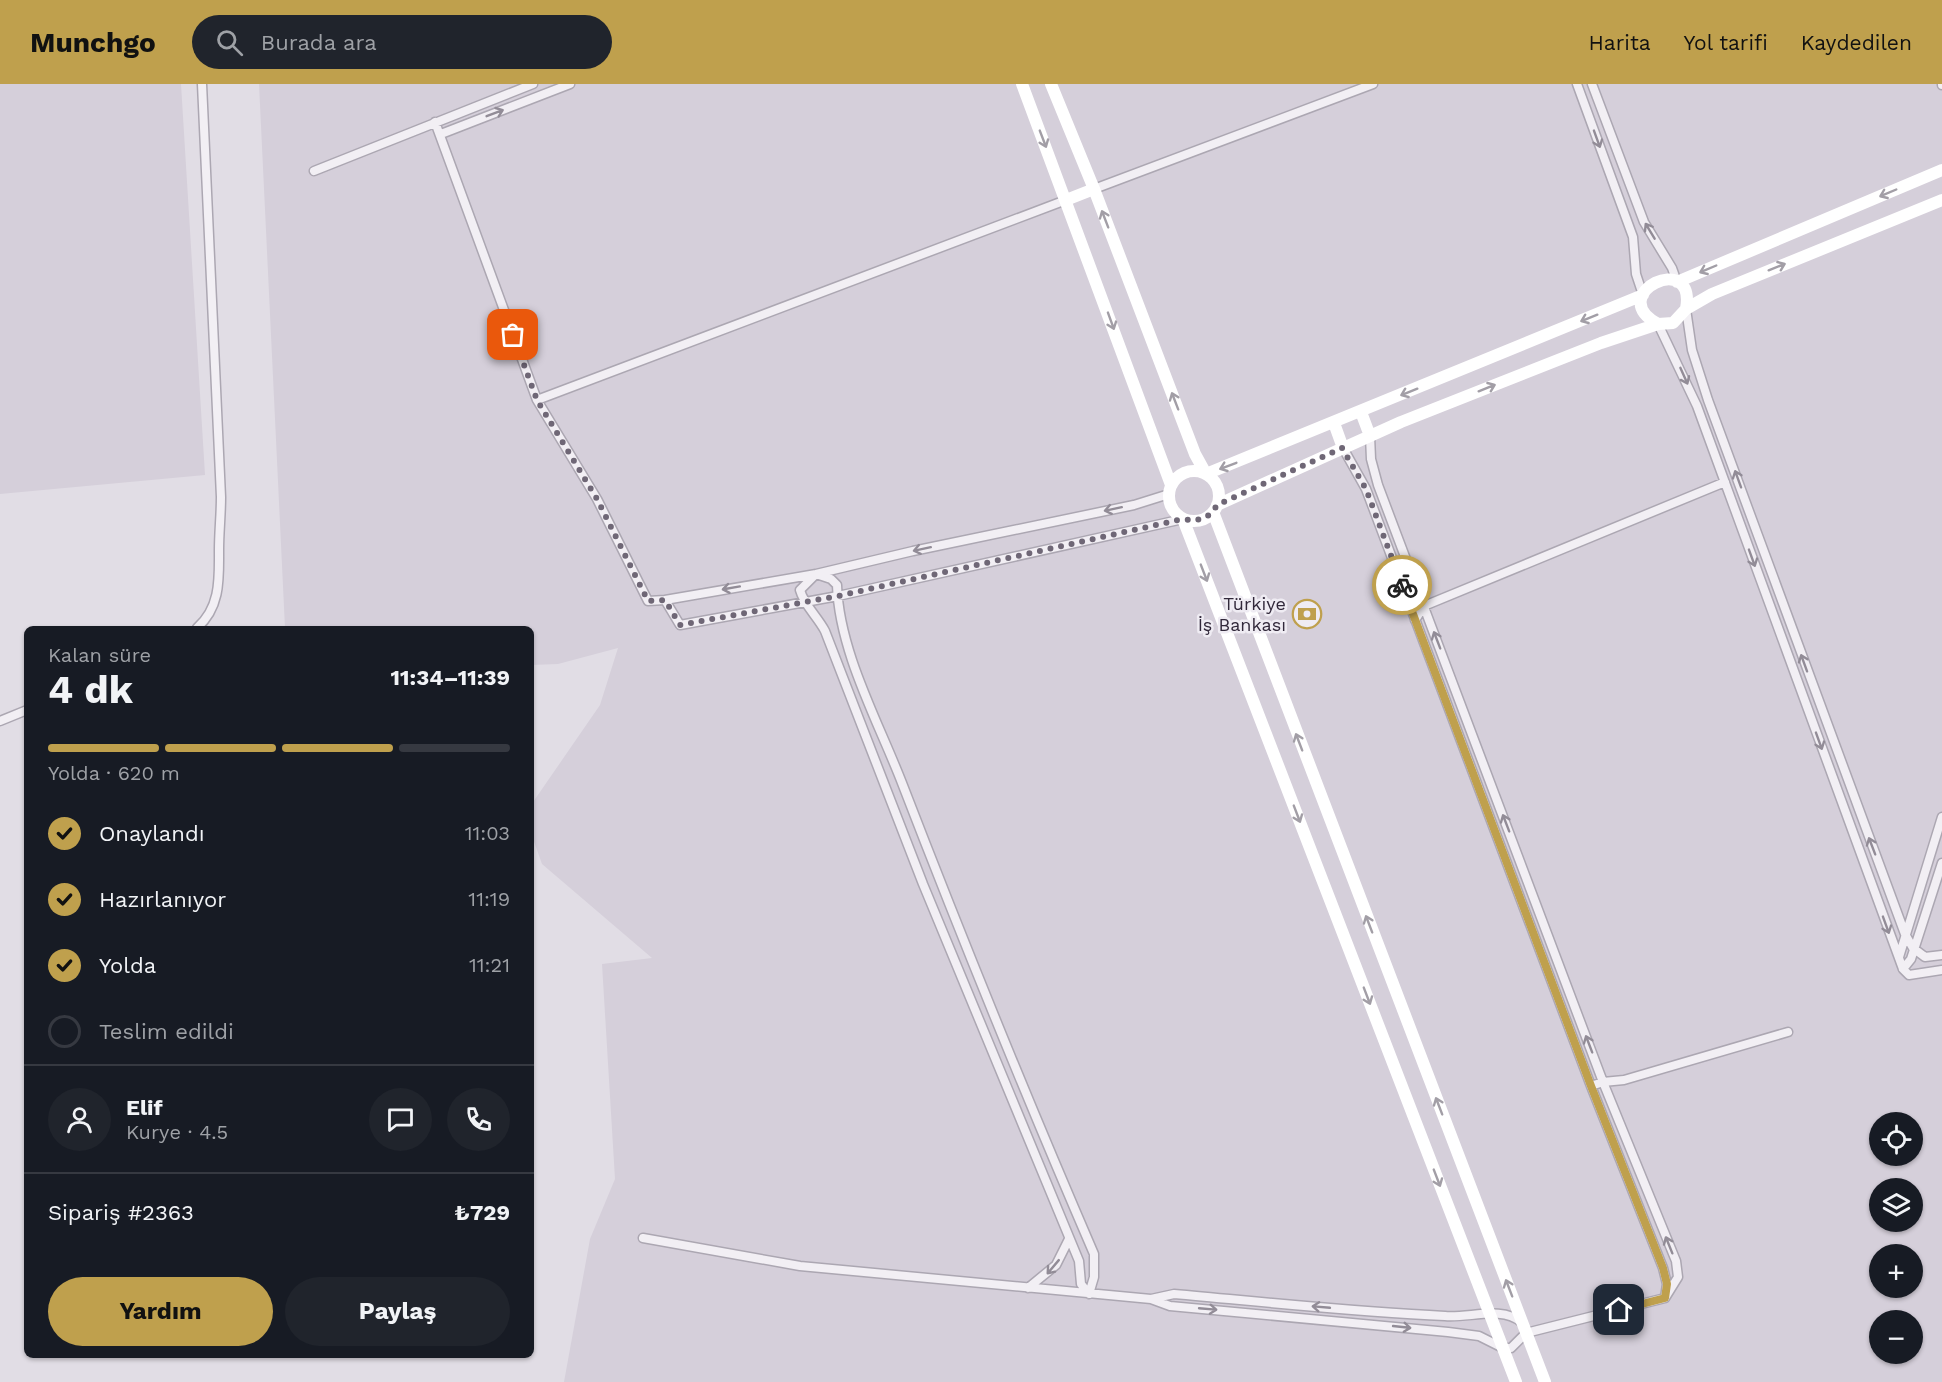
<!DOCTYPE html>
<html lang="tr">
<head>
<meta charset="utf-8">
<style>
	:root { --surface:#171b24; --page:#20242c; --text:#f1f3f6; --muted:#9ea1a6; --line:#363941; --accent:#bfa04d }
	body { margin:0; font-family:"Work Sans",sans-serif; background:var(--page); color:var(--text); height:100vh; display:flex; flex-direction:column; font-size:22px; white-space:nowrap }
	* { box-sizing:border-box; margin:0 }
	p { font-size:20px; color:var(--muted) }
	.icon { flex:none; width:33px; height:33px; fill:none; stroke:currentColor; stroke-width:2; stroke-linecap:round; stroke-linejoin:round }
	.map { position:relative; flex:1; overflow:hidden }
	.sheet { position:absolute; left:24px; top:542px; width:510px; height:732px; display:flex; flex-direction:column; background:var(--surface); border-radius:9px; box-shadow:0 2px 4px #0004 }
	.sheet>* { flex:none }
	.buttons { position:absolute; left:1869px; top:1028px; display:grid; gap:12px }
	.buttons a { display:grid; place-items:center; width:54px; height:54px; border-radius:50%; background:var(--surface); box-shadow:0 2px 4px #0004; font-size:30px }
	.pin { position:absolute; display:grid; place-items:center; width:51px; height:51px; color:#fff; margin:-26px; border-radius:12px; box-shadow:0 3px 9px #0006 }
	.courier { position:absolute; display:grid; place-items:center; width:60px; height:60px; margin:-30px; border:4px solid #bfa04d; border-radius:50%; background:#fff; color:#222; box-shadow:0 2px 8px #0007 }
	.headline em { font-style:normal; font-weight:700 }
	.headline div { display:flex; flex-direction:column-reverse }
	.headline { display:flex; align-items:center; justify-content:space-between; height:102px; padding:0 24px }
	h1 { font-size:39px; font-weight:700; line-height:45px }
	.bar { display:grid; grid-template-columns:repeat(4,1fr); gap:9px 6px; align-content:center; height:72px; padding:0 24px }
	.bar i { height:8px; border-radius:4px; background:var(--line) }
	.bar .active { background:var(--accent) }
	.bar p { grid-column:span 4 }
	.line { display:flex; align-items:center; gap:15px; padding:0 24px; border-top:2px solid var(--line) }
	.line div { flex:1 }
	.round { display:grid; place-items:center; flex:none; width:63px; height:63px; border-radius:32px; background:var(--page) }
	ol { padding:0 24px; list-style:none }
	li { display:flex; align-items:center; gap:18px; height:66px }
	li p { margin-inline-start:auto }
	li .icon { padding:6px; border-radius:50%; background:var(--accent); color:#111; stroke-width:4 }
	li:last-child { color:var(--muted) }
	li i { width:33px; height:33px; border:3px solid var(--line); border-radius:50% }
	.button { display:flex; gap:12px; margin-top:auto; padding:12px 24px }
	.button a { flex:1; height:69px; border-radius:36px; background:var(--accent); color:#111; font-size:24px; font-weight:700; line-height:69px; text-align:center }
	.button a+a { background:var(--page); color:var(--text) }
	header { display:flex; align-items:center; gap:36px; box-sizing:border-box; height:84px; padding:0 30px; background:var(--accent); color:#111 }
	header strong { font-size:28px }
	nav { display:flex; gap:33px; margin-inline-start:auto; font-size:21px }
	.search { width:420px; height:54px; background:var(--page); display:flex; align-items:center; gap:15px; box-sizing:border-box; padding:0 21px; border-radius:33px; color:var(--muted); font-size:22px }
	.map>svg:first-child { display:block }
	.built { fill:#d5cfda; fill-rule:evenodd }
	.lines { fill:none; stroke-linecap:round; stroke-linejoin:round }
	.street-casing { stroke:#aca7b2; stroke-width:11 }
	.street { stroke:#f2eff4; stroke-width:8 }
	.secondary { stroke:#fff; stroke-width:12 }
	.oneway { stroke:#928c97 }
	.oneway2 { stroke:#a29ea6 }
	.done { stroke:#6f6776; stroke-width:6; stroke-dasharray:0 10.8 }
	.route { stroke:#bfa04d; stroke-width:8 }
	.labels { text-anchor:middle; stroke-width:5; stroke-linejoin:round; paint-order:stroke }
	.poi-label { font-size:18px; fill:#31283a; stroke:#efecf3; text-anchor:end }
</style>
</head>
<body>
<header>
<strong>Munchgo</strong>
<div class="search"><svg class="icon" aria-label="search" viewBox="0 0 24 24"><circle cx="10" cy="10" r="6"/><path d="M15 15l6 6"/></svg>Burada ara</div>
<nav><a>Harita</a><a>Yol tarifi</a><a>Kaydedilen</a></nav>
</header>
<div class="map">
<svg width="1942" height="1298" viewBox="0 0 1942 1298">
	<rect width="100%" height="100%" fill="#e1dde5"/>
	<path class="built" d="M 0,0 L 181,0 L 205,391 L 0,410 Z
		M 259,0 L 1942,0 L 1942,1298 L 564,1298 L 590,1155 L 615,1095 L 602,880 L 652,874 L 542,780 L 531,749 L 531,721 L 600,621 L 618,564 L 558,580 L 531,581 L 531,544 L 285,544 ZM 1880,1038 L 1912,1038 L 1912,1071 L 1880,1071 ZM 1880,1104 L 1912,1104 L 1912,1137 L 1880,1137 ZM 1880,1170 L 1912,1170 L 1912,1203 L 1880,1203 ZM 1880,1236 L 1912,1236 L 1912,1269 L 1880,1269 Z"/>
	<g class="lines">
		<g class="street-casing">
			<path id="street" d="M 1577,0 L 1633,153 L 1636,190 L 1643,211
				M 1592,0 L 1644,138 L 1672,184 L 1677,198
				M 1942,0 L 1942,1
				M 435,38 L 537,316 L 597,415 L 648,517 L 665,516 L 680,541 L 838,512 L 1183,435
				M 441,50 L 570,0
				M 314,87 L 533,0
				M 1094,105 L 1373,0
				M 1686,225 L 1692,266 L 1708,316 L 1905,850 L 1913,864 L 1925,873 L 1942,871
				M 1658,240 L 1697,322 L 1903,885 L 1909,891 L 1942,886
				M 537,316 L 1066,116
				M 1343,364 L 1366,405 L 1591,1002 L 1663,1184 L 1667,1200 L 1665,1214
				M 816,490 L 831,495 L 837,501 C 839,567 878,637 902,699 C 963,857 1027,1015 1094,1170 L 1094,1193 L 1089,1210 L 1081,1200 L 1079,1177 L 923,800 L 825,547 C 817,532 804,521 800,506 Z
				M 665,516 L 816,490 L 913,467 L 1134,421 L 1169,410
				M 1415,536 L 1424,522 L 1725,398
				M 197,544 C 221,523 219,494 219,466 C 219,448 221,431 221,413 L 202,0
				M 0,637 L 27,626
				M 1899,873 L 1942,733
				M 1903,885 L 1911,875 L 1942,779
				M 1591,1002 L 1603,998 L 1624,996 L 1788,948
				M 643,1154 L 800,1182 L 1151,1215 L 1170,1222 L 1448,1248 L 1479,1252 L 1503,1264 L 1511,1264 L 1526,1249 L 1665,1214 L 1678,1193 L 1676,1177 L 1603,998 L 1378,401 L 1371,375 L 1370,352
				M 1028,1204 L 1056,1181 L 1069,1155
				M 1151,1215 L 1174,1210 C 1264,1218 1355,1228 1445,1232 C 1470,1234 1502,1222 1521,1238"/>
		</g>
		<use href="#street" class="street"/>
		<path class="secondary" d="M 1022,0 L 1171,401
			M 1051,0 L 1094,105 L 1195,370 L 1206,390 L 1643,211
			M 1066,116 L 1094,105
			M 1677,198 L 1942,86
			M 1658,240 C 1603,210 1697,165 1686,225
			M 1361,328 L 1370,352
			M 1334,339 L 1343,364
			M1169 412a25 25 0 1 1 50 0a25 25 0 1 1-50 0Z
			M 1217,421 L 1401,338 L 1601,259 L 1658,240 L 1673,239 L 1686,225 L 1712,210 L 1942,116
			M 1213,428 L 1545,1298
			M 1183,435 L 1516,1298"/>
	</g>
	<defs><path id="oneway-shaft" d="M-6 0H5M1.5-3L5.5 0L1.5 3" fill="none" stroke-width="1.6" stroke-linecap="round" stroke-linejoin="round" transform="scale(1.5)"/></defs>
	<g class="oneway">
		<use href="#oneway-shaft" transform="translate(495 29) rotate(-21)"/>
		<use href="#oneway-shaft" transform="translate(1597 55) rotate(70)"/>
		<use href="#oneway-shaft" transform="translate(1650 147) rotate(-121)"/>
		<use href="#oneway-shaft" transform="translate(1684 292) rotate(66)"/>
		<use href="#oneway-shaft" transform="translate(1738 395) rotate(-110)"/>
		<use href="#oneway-shaft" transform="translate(1113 425) rotate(168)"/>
		<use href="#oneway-shaft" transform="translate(922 465) rotate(168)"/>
		<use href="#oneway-shaft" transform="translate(1752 474) rotate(70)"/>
		<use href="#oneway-shaft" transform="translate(731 504) rotate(170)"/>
		<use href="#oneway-shaft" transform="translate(1437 556) rotate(-111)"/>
		<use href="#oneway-shaft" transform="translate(1804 579) rotate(-110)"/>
		<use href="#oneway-shaft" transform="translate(1819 657) rotate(70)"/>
		<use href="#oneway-shaft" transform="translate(1506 739) rotate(-111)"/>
		<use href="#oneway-shaft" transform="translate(1872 762) rotate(-111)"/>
		<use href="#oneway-shaft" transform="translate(1886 841) rotate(70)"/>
		<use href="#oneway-shaft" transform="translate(1589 960) rotate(-111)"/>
		<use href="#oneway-shaft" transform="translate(1669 1161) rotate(-112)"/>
		<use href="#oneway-shaft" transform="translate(1053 1183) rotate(130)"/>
		<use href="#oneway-shaft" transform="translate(1321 1223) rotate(-175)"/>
		<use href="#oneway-shaft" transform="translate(1208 1225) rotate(5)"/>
		<use href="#oneway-shaft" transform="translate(1402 1243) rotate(6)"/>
	</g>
	<g class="oneway2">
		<use href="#oneway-shaft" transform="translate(1043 55) rotate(69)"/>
		<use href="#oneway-shaft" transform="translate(1888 109) rotate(157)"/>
		<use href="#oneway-shaft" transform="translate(1105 135) rotate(-111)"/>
		<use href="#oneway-shaft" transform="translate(1777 183) rotate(-22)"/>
		<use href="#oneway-shaft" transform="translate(1708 185) rotate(157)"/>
		<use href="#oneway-shaft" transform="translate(1589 234) rotate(158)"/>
		<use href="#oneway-shaft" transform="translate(1111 237) rotate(70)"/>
		<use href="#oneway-shaft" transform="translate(1487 304) rotate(-22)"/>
		<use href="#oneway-shaft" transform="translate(1409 308) rotate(158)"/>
		<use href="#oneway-shaft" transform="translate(1175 317) rotate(-111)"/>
		<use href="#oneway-shaft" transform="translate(1228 382) rotate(159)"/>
		<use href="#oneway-shaft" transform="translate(1204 489) rotate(69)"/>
		<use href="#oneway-shaft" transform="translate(1299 658) rotate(-111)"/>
		<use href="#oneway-shaft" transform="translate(1297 730) rotate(69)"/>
		<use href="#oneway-shaft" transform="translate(1369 840) rotate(-111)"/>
		<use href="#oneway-shaft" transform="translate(1367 912) rotate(69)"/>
		<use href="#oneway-shaft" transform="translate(1439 1022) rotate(-111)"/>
		<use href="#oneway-shaft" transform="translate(1437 1094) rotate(69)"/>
		<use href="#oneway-shaft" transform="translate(1509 1204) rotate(-111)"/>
	</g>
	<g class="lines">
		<path class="done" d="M 513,251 L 537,316 L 597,415 L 648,517 L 665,516 L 680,541 L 838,512 L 1183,435 C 1198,438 1209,435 1217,421 L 1342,364 L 1366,405 L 1402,501"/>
		<path class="route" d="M 1402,501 L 1591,1002 L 1663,1184 L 1667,1200 L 1665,1214 L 1619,1226"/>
	</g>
	<defs>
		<g id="bank-ring" transform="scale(1.5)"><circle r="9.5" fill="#efecf3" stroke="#bfa04d" stroke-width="1.5"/><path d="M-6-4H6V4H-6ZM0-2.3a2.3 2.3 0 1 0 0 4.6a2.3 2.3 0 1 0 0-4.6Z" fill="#bfa04d"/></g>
	</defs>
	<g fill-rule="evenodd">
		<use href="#bank-ring" x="1307" y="530"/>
	</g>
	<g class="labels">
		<g class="poi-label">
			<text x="1286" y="526">Türkiye<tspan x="1286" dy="21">İş Bankası</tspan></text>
		</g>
	</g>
</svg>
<div class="buttons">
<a><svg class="icon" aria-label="locate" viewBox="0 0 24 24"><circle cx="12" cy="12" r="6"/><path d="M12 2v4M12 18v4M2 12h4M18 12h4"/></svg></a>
<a><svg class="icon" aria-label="layers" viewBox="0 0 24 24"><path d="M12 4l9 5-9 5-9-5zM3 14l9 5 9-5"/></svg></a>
<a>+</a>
<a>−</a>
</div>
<div class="pin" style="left:513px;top:251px;background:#ea580c"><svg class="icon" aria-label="bag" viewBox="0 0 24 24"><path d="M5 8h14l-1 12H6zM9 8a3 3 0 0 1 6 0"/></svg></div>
<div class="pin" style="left:1619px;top:1226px;background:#1f2937"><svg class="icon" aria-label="home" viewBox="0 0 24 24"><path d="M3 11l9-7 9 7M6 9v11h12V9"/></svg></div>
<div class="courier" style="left:1402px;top:501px"><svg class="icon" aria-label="bike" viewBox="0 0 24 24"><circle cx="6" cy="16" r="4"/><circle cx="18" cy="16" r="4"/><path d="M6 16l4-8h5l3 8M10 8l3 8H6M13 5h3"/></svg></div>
<section class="sheet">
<div class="headline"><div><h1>4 dk</h1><p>Kalan süre</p></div><em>11:34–11:39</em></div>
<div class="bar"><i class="active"></i><i class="active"></i><i class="active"></i><i></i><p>Yolda · 620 m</p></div>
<ol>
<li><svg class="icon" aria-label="check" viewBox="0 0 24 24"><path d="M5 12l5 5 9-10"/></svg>Onaylandı<p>11:03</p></li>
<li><svg class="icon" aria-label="check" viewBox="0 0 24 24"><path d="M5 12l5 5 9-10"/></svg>Hazırlanıyor<p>11:19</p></li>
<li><svg class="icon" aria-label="check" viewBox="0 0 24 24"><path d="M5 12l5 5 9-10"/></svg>Yolda<p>11:21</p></li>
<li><i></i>Teslim edildi</li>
</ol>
<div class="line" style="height:108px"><a class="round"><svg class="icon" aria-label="person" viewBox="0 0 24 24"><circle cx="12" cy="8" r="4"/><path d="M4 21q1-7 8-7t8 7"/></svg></a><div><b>Elif</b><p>Kurye · 4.5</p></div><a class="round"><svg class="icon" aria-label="chat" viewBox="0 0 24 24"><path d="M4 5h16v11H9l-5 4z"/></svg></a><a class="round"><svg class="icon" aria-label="phone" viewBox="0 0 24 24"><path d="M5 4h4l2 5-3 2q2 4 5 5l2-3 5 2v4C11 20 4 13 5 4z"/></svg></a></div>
<div class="line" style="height:78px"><div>Sipariş #2363</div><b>₺729</b></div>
<div class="button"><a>Yardım</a><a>Paylaş</a></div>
</section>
</div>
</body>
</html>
